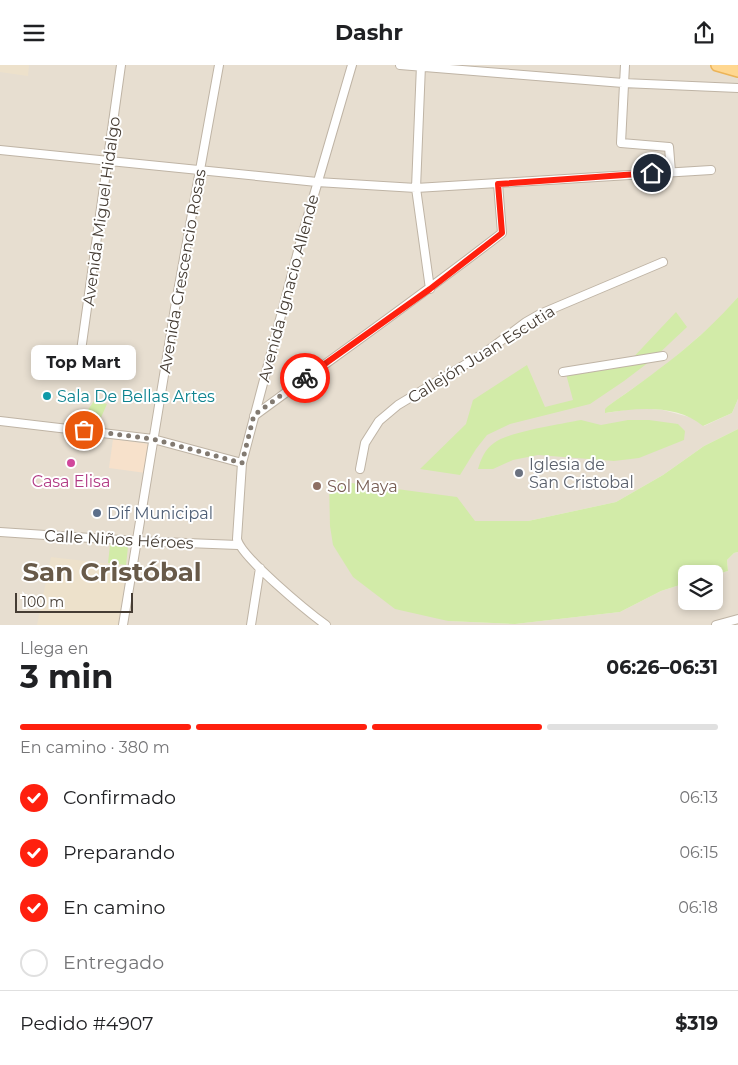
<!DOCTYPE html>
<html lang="es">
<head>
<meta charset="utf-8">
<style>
	:root { --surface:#fff; --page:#f6f6f6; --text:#202124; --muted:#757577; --line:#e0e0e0; --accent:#ff200e }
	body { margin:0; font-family:Montserrat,sans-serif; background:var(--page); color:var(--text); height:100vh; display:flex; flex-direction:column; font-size:19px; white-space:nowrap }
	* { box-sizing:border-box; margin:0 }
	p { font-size:16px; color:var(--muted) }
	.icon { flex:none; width:28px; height:28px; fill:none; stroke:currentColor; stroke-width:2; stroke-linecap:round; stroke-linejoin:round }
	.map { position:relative; height:560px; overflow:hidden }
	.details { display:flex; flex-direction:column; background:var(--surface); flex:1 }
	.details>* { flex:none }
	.controls { position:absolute; left:678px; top:500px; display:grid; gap:10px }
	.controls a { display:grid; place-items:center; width:45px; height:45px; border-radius:8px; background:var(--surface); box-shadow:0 2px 8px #0003; font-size:25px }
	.scale { position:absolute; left:15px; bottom:12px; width:118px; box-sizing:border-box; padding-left:5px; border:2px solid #453c33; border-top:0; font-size:14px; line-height:18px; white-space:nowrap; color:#453c33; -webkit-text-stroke:4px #fff; paint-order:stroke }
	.pin { position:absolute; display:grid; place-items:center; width:42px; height:42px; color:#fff; margin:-21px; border:2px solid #fff; border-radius:50%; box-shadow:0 1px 5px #0007 }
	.courier { position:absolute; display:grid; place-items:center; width:50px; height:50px; margin:-25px; border:4px solid #ff200e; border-radius:50%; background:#fff; color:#222; box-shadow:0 1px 6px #0007 }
	.bubble { position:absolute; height:35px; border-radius:8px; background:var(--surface); box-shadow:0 2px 8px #0003; font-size:16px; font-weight:700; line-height:35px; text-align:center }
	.head em { font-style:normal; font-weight:700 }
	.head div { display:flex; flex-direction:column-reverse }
	.head { display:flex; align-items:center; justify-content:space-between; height:85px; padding:0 20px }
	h1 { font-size:32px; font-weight:700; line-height:38px }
	.bar { display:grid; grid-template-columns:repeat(4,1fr); gap:8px 5px; align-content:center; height:60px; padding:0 20px }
	.bar i { height:6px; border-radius:4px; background:var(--line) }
	.bar .active { background:var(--accent) }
	.bar p { grid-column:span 4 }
	.line { display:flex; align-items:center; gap:12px; padding:0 20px; border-top:1px solid var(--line) }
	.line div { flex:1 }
	ol { padding:0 20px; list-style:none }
	li { display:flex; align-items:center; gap:15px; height:55px }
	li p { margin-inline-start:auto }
	li .icon { padding:5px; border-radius:50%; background:var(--accent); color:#fff; stroke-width:4 }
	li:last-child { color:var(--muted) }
	li i { width:28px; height:28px; border:2px solid var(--line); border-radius:50% }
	header { display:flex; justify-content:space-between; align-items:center; height:65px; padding:0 20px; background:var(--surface); font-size:22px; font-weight:700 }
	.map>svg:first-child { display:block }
	.residential { fill:#e7ded0 }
	.commercial { fill:#f7e1cb }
	.education { fill:#ede1cb }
	.green { fill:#d2eba8 }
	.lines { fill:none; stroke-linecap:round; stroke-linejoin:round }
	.street-casing { stroke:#bfb4a5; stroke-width:10 }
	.primary-casing { stroke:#ecb458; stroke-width:14 }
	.street { stroke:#fff; stroke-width:8 }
	.primary { stroke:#ffd790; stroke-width:11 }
	.done { stroke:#827a71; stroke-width:5; stroke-dasharray:0 9 }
	.route { stroke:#ff200e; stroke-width:6 }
	.culture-dot { fill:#0f9aa8; stroke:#fff; stroke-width:2 }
	.hotel-dot { fill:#d1479c; stroke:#fff; stroke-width:2 }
	.worship-dot { fill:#6b7280; stroke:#fff; stroke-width:2 }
	.education-dot { fill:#8d6e63; stroke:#fff; stroke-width:2 }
	.service-dot { fill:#5c6f8a; stroke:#fff; stroke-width:2 }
	.labels { text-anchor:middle; stroke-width:4; stroke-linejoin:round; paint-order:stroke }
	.street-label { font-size:16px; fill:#453c33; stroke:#fff }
	.culture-label { font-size:16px; fill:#0d838f; stroke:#fff; text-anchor:start }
	.worship-label { font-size:16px; fill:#5b616d; stroke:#fff; text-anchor:start }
	.hotel-label { font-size:16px; fill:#b23c85; stroke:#fff }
	.education-label { font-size:16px; fill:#785e54; stroke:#fff; text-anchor:start }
	.service-label { font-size:16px; fill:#4e5e75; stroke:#fff; text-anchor:start }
	.town-label { font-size:26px; font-weight:bold; fill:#685a49; stroke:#fff }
</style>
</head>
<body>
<header><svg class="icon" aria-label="menu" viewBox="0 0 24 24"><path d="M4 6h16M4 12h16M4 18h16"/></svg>Dashr<svg class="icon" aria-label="share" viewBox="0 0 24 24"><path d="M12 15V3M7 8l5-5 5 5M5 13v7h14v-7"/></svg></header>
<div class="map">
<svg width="738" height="560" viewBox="0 0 738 560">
	<rect width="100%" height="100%" fill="#f3ede3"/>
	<path class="residential" d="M 0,0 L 738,0 L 738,232 L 718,255 L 666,300 L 608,341 L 606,348 L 638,343 L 663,345 L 693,353 L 704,361 L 732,348 L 738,334 L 738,364 L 704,381 L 663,410 L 616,437 L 528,456 L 475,456 L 448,556 L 515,559 L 620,547 L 661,526 L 686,518 L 686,536 L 714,536 L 714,510 L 728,506 L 727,495 L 734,488 L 738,487 L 738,560 L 0,560 Z"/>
	<path class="commercial" d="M 113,374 L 149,379 L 146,408 L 109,403 Z"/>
	<path class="education" d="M 0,0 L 29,0 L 28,11 L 0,7 Z
		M 51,492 L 127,501 L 118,560 L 37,560 Z"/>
	<path class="green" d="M 738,232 L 738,334 L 732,348 L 703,361 C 676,339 638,343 605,348 L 605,344 L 608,341 C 655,308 700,276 738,232 Z
		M 676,247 L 687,262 L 653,294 L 624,316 L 590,339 L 510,359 L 487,370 L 476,384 L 460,410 L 420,404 L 466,359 L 473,335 L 527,300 L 545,342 L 573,335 L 566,309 L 627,299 Z
		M 94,336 L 107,339 L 99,357 L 77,354 L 84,346 L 87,346 Z
		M 581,355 L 601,360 L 628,355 L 649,355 L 678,359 L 685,366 L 684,375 L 639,393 L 614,396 L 538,390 L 513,395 L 493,404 L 478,404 C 481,394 485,384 494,378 C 508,367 561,359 581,355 Z
		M 738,364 L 738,487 L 734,488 L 727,495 L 728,506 L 714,510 L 714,509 L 686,509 L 686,518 L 661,526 L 620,547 L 515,559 L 448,556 L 395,544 L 353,512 L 333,480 L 330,461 L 329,415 L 457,432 L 475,456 L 528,456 L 616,437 L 663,410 L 704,381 Z
		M 110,480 L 128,482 L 126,500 L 108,498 Z"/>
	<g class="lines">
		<g class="street-casing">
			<path id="street" d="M 400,0 L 623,18 L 738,23
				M 421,0 L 416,123 L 430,224
				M 625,0 L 621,78 L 669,82 L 671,107
				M 0,85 L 317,117 L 416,123 L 711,105
				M 80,293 L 121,0
				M 563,307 L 663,291
				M 254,351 C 337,290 421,231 502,168 L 498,119
				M 0,356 L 153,374 L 242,398
				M 360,404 L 365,378 L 379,356 L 398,340 L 486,287 L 526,257 L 540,249 L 663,197
				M 0,467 L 136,476 L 238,480
				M 123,560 L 175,243 L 219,0
				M 251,560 L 260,503
				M 326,560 C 308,547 241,492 237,474 L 242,398 L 302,171 L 352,0
				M 716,560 L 738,554"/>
		</g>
		<g class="primary-casing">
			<path id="primary" d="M 717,0 L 738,6"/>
		</g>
		<use href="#street" class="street"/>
		<use href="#primary" class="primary"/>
	</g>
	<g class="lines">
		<path class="done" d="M 84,365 L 153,374 L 242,398 L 254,350 L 305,313"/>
		<path class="route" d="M 305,313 L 430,224 L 502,168 L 498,119 L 652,108"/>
	</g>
	<circle class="culture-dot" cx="47" cy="331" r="5"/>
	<circle class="hotel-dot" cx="71" cy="398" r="5"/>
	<circle class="worship-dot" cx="519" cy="408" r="5"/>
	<circle class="education-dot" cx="317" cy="421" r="5"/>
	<circle class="service-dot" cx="97" cy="448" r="5"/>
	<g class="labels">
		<g class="street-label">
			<text transform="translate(101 146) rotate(-82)" y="6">Avenida Miguel Hidalgo</text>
			<text transform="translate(182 206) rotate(-80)" y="6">Avenida Crescencio Rosas</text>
			<text transform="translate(288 223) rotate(-75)" y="6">Avenida Ignacio Allende</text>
			<text transform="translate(481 289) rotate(-32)" y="6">Callejón Juan Escutia</text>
			<text transform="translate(119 474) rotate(3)" y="6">Calle Niños Héroes</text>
		</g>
		<g class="culture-label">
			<text x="57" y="337">Sala De Bellas Artes</text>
		</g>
		<g class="worship-label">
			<text x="529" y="405">Iglesia de<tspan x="529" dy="18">San Cristobal</tspan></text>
		</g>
		<g class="hotel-label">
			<text x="71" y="422">Casa Elisa</text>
		</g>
		<g class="education-label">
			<text x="327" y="427">Sol Maya</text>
		</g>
		<g class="service-label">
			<text x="107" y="454">Dif Municipal</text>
		</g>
		<g class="town-label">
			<text x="112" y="516">San Cristóbal</text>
		</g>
	</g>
</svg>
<div class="controls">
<a><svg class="icon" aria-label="layers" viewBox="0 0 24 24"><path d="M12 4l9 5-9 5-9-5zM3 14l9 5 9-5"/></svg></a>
</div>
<div class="scale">100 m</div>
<div class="pin" style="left:84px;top:365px;background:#ea580c"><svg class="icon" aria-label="bag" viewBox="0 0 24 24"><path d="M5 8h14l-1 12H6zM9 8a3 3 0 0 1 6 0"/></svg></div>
<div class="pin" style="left:652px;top:108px;background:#1f2937"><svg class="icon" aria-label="home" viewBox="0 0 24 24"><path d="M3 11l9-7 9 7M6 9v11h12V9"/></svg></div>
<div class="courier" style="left:305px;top:313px"><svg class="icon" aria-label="bike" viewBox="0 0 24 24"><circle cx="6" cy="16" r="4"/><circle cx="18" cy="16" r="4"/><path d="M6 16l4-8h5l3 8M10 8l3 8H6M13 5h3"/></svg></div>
<div class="bubble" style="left:31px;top:280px;width:105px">Top Mart</div>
</div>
<section class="details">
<div class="head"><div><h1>3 min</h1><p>Llega en</p></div><em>06:26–06:31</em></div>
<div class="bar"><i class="active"></i><i class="active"></i><i class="active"></i><i></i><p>En camino · 380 m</p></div>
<ol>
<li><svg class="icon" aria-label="check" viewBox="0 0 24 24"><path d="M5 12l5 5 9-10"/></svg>Confirmado<p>06:13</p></li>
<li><svg class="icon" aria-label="check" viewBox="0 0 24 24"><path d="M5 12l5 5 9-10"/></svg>Preparando<p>06:15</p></li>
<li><svg class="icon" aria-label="check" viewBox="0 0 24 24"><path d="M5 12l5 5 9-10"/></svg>En camino<p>06:18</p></li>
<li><i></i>Entregado</li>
</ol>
<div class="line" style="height:65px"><div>Pedido #4907</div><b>$319</b></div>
</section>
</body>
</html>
